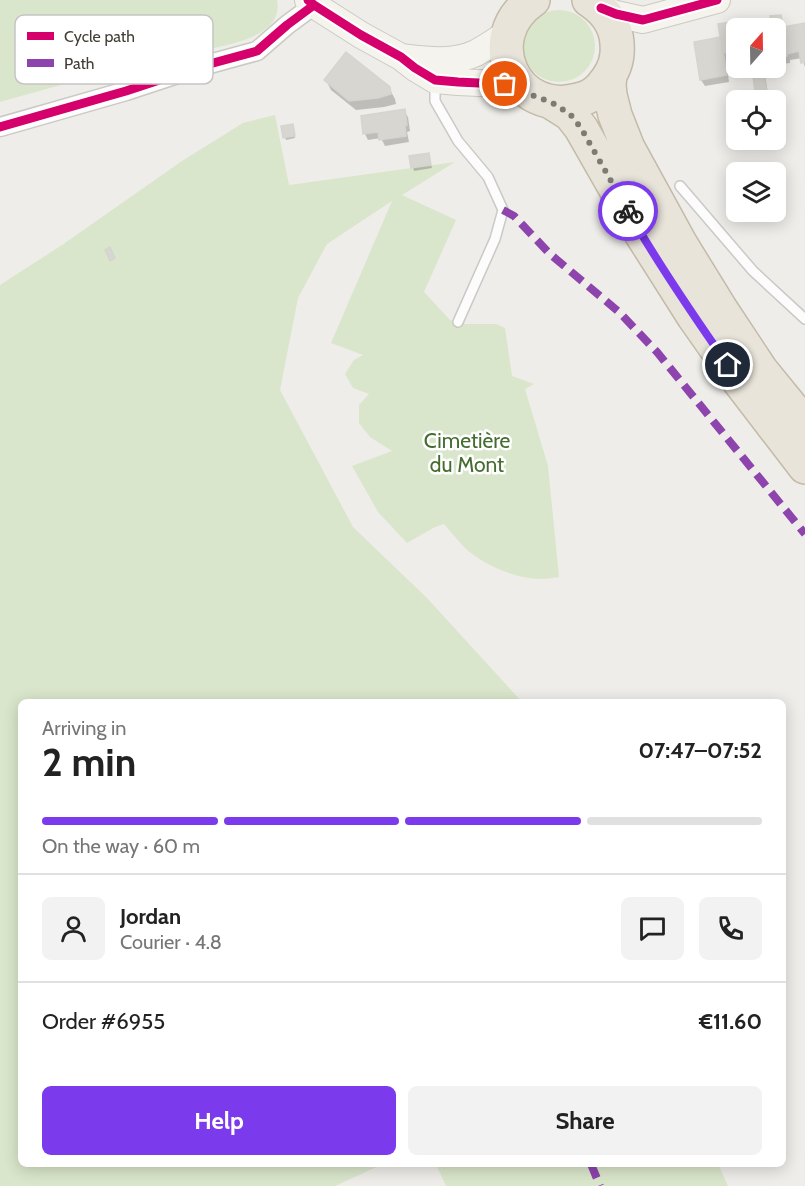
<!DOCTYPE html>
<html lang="en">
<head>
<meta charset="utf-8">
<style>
	:root { --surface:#fff; --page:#f2f2f2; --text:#222; --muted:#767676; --line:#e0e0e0; --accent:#7c3aed }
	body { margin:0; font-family:Cabin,sans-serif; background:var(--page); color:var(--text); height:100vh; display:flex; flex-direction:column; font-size:22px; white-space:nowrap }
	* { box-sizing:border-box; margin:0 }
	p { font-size:20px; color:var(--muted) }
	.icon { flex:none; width:33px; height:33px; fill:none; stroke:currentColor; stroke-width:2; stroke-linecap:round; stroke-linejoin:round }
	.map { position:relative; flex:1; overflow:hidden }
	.details { position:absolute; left:18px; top:699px; width:768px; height:468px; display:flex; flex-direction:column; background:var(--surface); border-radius:9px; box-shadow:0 3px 15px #0003 }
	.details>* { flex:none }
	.needle { width:39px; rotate:20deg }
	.fabs { position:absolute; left:726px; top:18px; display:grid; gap:12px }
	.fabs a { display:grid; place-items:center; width:60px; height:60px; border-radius:9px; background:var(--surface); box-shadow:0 3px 15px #0003; font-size:30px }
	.pin { position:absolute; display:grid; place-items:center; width:51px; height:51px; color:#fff; margin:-26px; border:3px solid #fff; border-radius:50%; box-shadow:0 2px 6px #0007 }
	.courier { position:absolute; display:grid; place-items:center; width:60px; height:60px; margin:-30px; border:4px solid #7c3aed; border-radius:50%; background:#fff; color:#222; box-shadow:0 2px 8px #0007 }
	.summary em { font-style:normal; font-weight:700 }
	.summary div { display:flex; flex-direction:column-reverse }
	.summary { display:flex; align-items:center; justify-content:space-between; height:102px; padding:0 24px }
	h1 { font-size:39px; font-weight:700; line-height:45px }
	.bar { display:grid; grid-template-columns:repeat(4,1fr); gap:9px 6px; align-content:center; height:72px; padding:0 24px }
	.bar i { height:8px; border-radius:4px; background:var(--line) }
	.bar .on { background:var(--accent) }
	.bar p { grid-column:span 4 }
	.line { display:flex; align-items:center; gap:15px; padding:0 24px; border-top:2px solid var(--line) }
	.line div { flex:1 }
	.round { display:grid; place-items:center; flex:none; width:63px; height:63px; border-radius:9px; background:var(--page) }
	.button { display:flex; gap:12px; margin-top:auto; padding:12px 24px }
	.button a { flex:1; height:69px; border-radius:9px; background:var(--accent); color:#fff; font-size:24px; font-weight:700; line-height:69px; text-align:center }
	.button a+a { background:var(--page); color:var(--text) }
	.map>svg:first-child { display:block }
	.green { fill:#dae6cb }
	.shadow { fill:#0003 }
	.building { fill:#d7d6d1; stroke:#d6d4cf; stroke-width:1.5 }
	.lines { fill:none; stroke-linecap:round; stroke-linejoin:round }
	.lane-casing { stroke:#cac9c5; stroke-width:12 }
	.street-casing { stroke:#cac9c5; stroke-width:21 }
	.secondary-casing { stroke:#cccac0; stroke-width:28 }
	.highway-casing { stroke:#c3baa7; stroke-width:36 }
	.lane { stroke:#fcfcfc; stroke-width:9 }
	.street { stroke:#fcfcfc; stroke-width:18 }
	.secondary { stroke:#f5f3ee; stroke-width:26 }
	.highway { stroke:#e9e4da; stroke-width:33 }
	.quiet { stroke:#8e44ad; stroke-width:8; stroke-dasharray:15 8; stroke-linecap:butt }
	.cycleway-casing { stroke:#fff; stroke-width:13 }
	.cycleway { stroke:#d6006c; stroke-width:9 }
	.done { stroke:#7e7b75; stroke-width:6; stroke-dasharray:0 10.8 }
	.route { stroke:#7c3aed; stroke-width:8 }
	.labels { text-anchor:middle; stroke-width:5; stroke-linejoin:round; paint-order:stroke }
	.park-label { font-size:21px; fill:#456d30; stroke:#fff }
	.key { fill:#fff; stroke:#c6c5c3; stroke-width:1.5 }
	.key-label { font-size:16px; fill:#423e36 }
</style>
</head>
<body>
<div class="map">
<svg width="805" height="1186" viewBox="0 0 805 1186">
	<rect width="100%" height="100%" fill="#eeede9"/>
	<path class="green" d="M 0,0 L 277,0 C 285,39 220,46 194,52 L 189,49 L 0,102 Z
		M523 46a36 36 0 1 1 72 0a36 36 0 1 1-72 0Z
		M 275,115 L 289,185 L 455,162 L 402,195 L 456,220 L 424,292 L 450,320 L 465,324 L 496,324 L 505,328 L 512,376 L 534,384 L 525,389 L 548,466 L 559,577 C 553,578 546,579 540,579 C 515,579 485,565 466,549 C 458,541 451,532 444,524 L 435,527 L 407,543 L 378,512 L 352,466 L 392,451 L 370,437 L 359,423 L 359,405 L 369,394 L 353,388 L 345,374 L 354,360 L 363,355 L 331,343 L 392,201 L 327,244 L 298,298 L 280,390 L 353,527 L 427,598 L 522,702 L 21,702 L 21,1164 L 383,1164 L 335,1186 L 0,1186 L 0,285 L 62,245 L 182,161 L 243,123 Z
		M 436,1164 L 718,1164 L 728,1186 L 446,1186 Z"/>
	<path class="shadow" d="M 780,16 L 784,23 L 784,28 L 805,24 L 805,67 L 802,58 L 790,60 L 790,63 L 782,64 L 776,51 L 776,28 L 736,28 L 736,58 L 726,59 L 729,82 L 705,86 L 701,80 L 722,38 L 720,26 L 754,21 L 756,24 L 773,22 Z
		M 753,68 L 764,68 L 769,100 L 758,100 Z
		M 326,80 L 389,88 L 395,99 L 396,104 L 384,107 L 356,110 L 331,90 Z
		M 404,111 L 408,117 L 410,131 L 407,132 L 409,142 L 385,146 L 381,138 L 368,140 L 365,134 Z
		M 292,126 L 295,138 L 286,140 L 285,137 Z
		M 428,155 L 432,168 L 414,171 L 411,157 Z"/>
	<path class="building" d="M 781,15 L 787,56 L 776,58 L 776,28 L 756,28 L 756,23 L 771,21 L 770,16 Z
		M 755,19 L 756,28 L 736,28 L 736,51 L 723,53 L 718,24 Z
		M 805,23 L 805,62 L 801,63 L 799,51 L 787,54 L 783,27 Z
		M 721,37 L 727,75 L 700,80 L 694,42 Z
		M 346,52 L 390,87 L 391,94 L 378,98 L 349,101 L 324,80 Z
		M 752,68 L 763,68 L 768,100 L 756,100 Z
		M 405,109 L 407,125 L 405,126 L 406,136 L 379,140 L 378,132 L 363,134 L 361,116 Z
		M 293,124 L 295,136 L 283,138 L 281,126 Z
		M 429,153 L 431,165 L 411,168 L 409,156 Z
		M 110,247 L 115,258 L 110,261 L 105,250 Z"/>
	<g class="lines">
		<g class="lane-casing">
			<path id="lane" d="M 435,80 L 435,101 L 458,141 L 488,177 L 503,210 L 495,239 L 458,322
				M 680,186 L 753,271 L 805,319"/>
		</g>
		<g class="street-casing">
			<path id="street" d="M 0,127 L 126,91 L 202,66 L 257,51 L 287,25 L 314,5"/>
		</g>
		<g class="secondary-casing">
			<path id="secondary" d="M 308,0 L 314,5 L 361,35 L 401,57 L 415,68 L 435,80 L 458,82 L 520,85
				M 601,8 L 616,14 L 643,20 L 717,0
				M 401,57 C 426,60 453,64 476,53 C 487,47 497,40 508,33"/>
		</g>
		<g class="highway-casing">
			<path id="highway" d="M 533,0 C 478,38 515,117 578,100 C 588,98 595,94 601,87 C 610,77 616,67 617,54 C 619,30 609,13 589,0
				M 610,75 L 609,85 L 610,95 L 615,115 L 628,148 L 680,243 L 720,308 L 761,370 L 805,424
				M 551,102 L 570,114 L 581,128 L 642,235 L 694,317 L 739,381 L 805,467"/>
		</g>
		<use href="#lane" class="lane"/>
		<use href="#street" class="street"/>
		<use href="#secondary" class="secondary"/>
		<use href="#highway" class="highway"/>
		<path class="quiet" d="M 503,210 L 514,216 L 550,254 L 619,312 L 657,352 L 805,534
			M 591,1164 L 600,1186"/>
		<g class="cycleway-casing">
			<path id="cycleway" d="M 308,0 L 314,5 L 361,35 L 401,57 L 415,68 L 435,80 L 458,82 L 520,85
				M 601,8 L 616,14 L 643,20 L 717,0
				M 0,127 L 126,91 L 202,66 L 257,51 L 287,25 L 314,5"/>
		</g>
		<use href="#cycleway" class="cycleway"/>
	</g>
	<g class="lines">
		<path class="done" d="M 505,84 L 520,85 L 534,96 L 551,102 L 570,114 L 581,128 L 628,211"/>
		<path class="route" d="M 628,211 C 658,264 693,315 728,365"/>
	</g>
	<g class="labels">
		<g class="park-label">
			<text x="467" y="448">Cimetière<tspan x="467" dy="24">du Mont</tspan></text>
		</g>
	</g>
	<rect x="15" y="15" width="198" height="69" rx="9" class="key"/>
	<rect x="27" y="32" width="27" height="8" fill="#d6006c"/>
	<rect x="27" y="59" width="27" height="8" fill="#8e44ad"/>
	<g class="key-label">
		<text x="64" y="42">Cycle path</text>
		<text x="64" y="69">Path</text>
	</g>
</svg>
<div class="fabs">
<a><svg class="needle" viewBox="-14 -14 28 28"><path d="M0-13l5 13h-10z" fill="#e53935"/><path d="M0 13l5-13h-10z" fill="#767676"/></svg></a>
<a><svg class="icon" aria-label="locate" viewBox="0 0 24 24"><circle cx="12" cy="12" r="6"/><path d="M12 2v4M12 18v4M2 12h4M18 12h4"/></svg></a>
<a><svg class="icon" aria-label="layers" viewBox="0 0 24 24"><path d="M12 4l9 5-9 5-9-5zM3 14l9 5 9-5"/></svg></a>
</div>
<div class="pin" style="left:505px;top:84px;background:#ea580c"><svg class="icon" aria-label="bag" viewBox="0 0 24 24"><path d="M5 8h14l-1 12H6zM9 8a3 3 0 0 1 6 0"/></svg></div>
<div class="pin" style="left:728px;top:365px;background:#1f2937"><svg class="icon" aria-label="home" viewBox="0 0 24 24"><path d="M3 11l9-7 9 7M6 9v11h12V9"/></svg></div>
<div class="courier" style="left:628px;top:211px"><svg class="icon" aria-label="bike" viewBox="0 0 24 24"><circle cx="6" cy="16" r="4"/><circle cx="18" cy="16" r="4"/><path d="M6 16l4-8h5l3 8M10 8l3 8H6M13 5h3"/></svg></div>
<section class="details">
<div class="summary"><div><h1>2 min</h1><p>Arriving in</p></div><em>07:47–07:52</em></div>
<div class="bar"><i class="on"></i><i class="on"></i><i class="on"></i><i></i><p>On the way · 60 m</p></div>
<div class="line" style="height:108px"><a class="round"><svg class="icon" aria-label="person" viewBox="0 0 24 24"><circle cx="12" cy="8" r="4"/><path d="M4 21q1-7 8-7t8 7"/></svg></a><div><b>Jordan</b><p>Courier · 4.8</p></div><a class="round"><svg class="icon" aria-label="chat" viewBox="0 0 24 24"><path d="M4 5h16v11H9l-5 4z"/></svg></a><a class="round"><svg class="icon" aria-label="phone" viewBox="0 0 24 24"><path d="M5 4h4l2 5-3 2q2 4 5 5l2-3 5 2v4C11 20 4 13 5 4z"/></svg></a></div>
<div class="line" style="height:78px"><div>Order #6955</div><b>€11.60</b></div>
<div class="button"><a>Help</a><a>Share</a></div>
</section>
</div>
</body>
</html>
